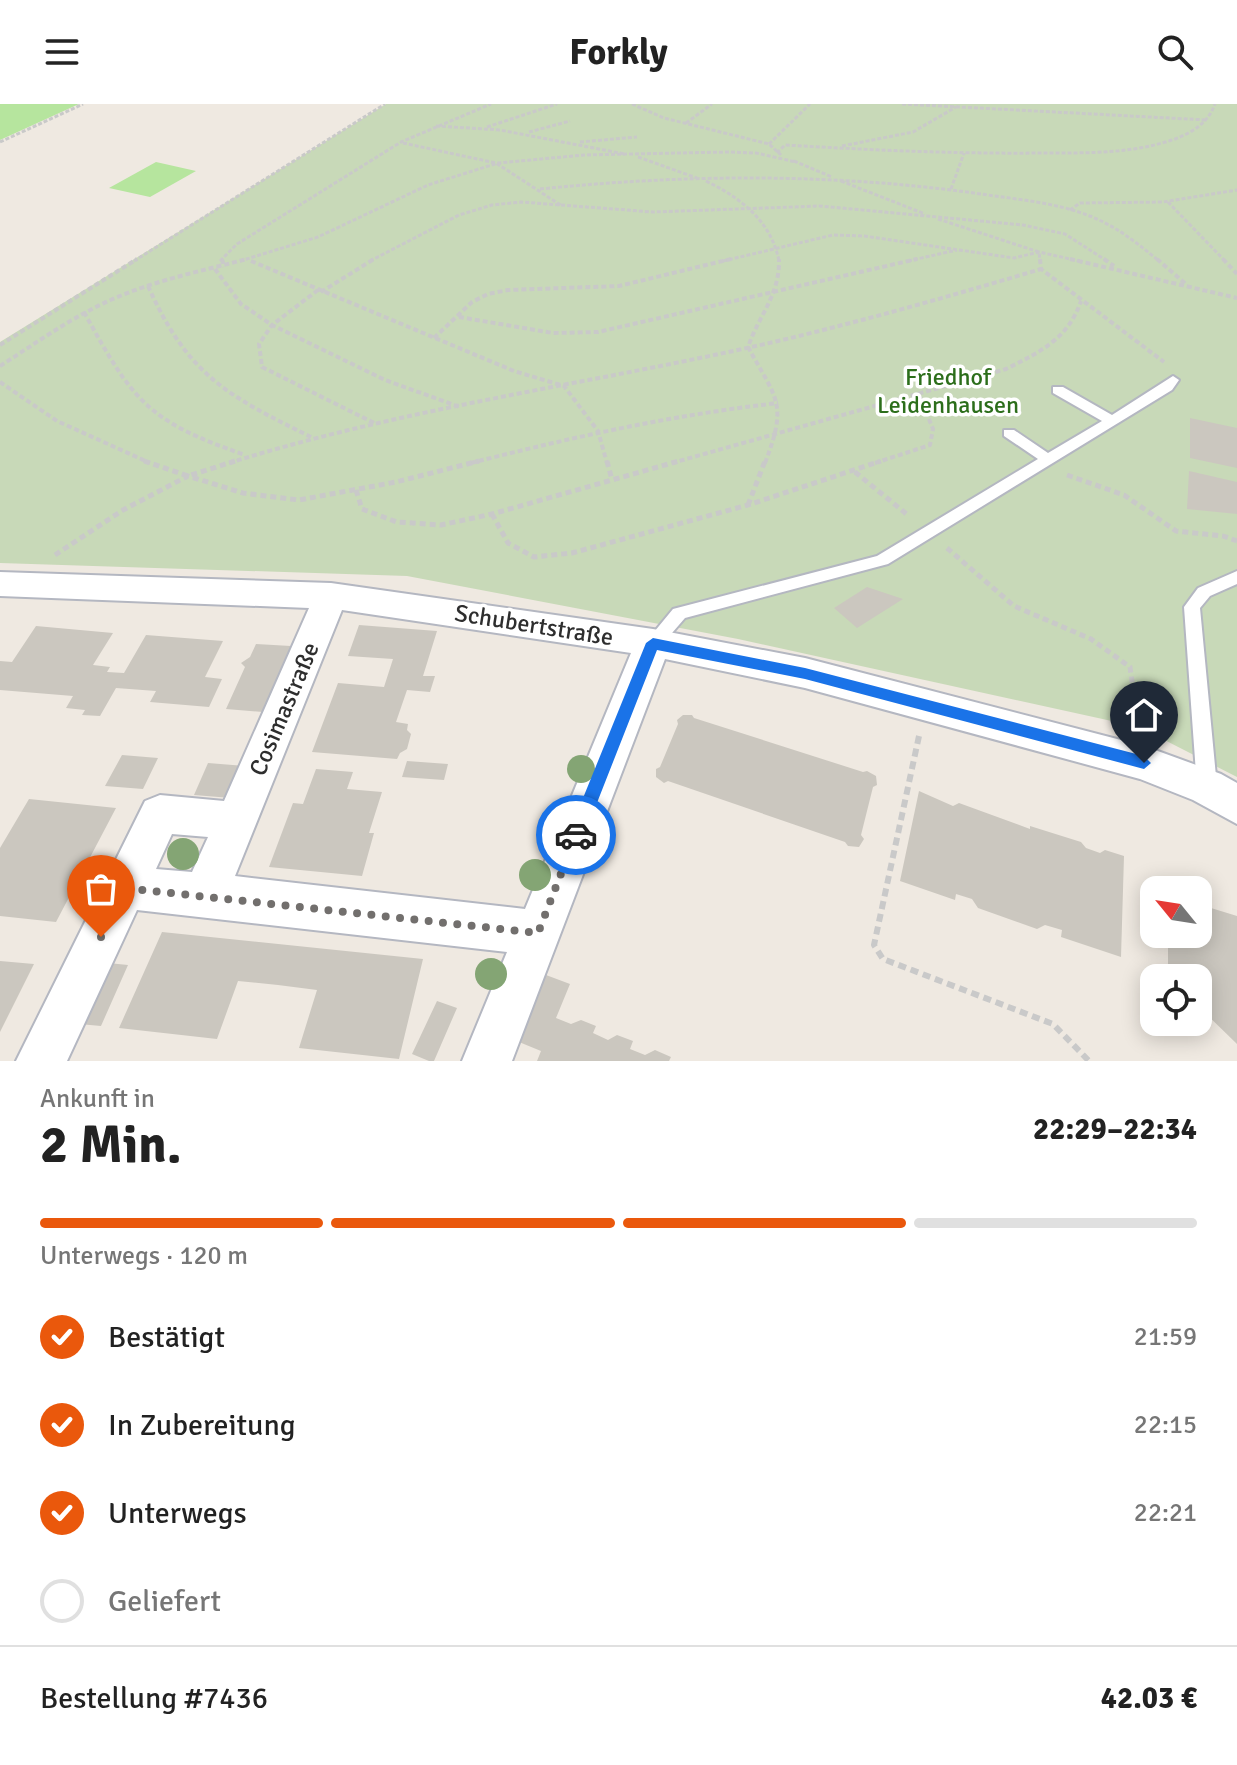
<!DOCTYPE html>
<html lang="de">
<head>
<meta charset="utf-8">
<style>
	:root { --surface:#fff; --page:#f6f6f6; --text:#222; --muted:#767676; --line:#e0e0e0; --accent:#ea580c }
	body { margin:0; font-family:Signika,sans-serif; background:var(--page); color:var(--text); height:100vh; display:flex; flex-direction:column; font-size:30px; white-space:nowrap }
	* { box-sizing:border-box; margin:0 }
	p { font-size:26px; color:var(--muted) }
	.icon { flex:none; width:44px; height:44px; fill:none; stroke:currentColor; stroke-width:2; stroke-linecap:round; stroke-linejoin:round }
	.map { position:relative; height:957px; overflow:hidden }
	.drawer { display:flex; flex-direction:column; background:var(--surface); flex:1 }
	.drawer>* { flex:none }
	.needle { width:52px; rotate:300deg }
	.fabs { position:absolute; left:1140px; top:772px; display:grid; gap:16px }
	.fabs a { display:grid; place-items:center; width:72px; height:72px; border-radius:16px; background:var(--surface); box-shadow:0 4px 20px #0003; font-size:40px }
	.pin { position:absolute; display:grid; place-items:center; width:68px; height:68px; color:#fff; margin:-82px -34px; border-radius:50% 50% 50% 0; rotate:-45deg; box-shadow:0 0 8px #0007 }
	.pin .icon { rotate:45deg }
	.courier { position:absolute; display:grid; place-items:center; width:80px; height:80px; margin:-40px; border:6px solid #1a73e8; border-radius:50%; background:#fff; color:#222; box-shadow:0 2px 10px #0007 }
	.overview em { font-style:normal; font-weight:700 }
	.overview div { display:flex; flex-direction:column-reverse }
	.overview { display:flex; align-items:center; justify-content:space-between; height:136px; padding:0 40px }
	h1 { font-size:52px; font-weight:700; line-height:60px }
	.bar { display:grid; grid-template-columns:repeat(4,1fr); gap:12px 8px; align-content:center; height:96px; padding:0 40px }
	.bar i { height:10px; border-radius:6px; background:var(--line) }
	.bar .on { background:var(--accent) }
	.bar p { grid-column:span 4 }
	.line { display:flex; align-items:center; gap:20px; padding:0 40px; border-top:2px solid var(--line) }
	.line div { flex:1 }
	ol { padding:0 40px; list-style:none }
	li { display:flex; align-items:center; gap:24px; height:88px }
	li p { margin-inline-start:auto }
	li .icon { padding:8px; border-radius:50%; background:var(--accent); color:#fff; stroke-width:4 }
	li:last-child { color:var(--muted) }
	li i { width:44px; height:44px; border:4px solid var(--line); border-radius:50% }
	header { display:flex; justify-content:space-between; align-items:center; height:104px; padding:0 40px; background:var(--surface); font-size:36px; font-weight:700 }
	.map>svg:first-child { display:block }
	.green { fill:#b6e59e }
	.cemetery { fill:#c8d9b8 }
	.building { fill:#cbc7bf }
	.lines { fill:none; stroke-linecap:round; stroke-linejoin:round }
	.lane-casing { stroke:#b4b7c1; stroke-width:4 }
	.street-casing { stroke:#b4b7c1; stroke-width:4 }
	.path-far3 { stroke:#c9c9c9; stroke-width:3; stroke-dasharray:4 2; stroke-linecap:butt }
	.path-far2 { stroke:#c9c9c9; stroke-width:4; stroke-dasharray:5 3; stroke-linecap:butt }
	.path-far1 { stroke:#c9c9c9; stroke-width:5; stroke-dasharray:6 4; stroke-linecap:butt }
	.path { stroke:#c9c9c9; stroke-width:6; stroke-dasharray:8 5; stroke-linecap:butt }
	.lane { fill:#fff; fill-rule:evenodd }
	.street { fill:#fff; fill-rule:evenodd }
	.tree { fill:#84a574 }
	.route { fill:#1a73e8 }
	.done { stroke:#726f6d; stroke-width:8; stroke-dasharray:0 14.4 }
	.labels { text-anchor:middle; stroke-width:7; stroke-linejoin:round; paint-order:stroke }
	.park-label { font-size:24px; fill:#2c6e1b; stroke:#fff }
	.street-label { font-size:24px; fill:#2e2e2e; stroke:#fff }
</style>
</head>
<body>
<header><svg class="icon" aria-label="menu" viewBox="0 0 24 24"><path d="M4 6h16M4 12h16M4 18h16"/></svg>Forkly<svg class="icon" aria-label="search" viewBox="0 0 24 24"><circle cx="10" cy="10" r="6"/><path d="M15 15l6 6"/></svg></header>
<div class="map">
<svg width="1237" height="957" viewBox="0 0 1237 957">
	<rect width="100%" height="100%" fill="#efe9e1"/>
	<path class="green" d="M 0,0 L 79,0 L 0,36 Z
		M 156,58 L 196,67 L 150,93 L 109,84 Z"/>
	<path class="cemetery" d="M 386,0 L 1237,0 L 1237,673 L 1139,623 L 738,535 L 407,472 L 0,459 L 0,238 Z"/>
	<path class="building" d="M 1190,314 L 1237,324 L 1237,364 L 1190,354 Z
		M 1189,367 L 1237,378 L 1237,410 L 1187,405 Z
		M 867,483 L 903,495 L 857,524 L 834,504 Z
		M 359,521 L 437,527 L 423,572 L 435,572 L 430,588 L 407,586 L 396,618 L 408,620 L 407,626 L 411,630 L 407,645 L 400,649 L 397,655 L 312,648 L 338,579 L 384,583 L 393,555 L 348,552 Z
		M 36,522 L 113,529 L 93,561 L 110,563 L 107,568 L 124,569 L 146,531 L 223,537 L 205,573 L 222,575 L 209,603 L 150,598 L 156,587 L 116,584 L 100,612 L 82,611 L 85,606 L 66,604 L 73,592 L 0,586 L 0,557 L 12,558 Z
		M 256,540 L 291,542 L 263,608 L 226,605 L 245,563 L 241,559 L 250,553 Z
		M 683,611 L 692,611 L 694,614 L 863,668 L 867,667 L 876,672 L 877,681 L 873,683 L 861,731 L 864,735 L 859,743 L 848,742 L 845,738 L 668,677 L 664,679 L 656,673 L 656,665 L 660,663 L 678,620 L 677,616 Z
		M 122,651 L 158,654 L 143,685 L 105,682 Z
		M 407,657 L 448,660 L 444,676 L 402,673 Z
		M 208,659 L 245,662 L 231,694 L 194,691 Z
		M 316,665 L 353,668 L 347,685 L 382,688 L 369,729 L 374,729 L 362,772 L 269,763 L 293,699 L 303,700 Z
		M 919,687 L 953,702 L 959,699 L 1030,725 L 1030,722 L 1081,738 L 1086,744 L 1100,749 L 1105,746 L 1124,752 L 1121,853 L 1061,833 L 1062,826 L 1045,821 L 1037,825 L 978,804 L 972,795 L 956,790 L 955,796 L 900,777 Z
		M 29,695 L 116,704 L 56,818 L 0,812 L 0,744 Z
		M 1198,800 L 1237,812 L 1237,940 L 1198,902 L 1198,874 L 1168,874 L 1168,830 L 1198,830 Z
		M 162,828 L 423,855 L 399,955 L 299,944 L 317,886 L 278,881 L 238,877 L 217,935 L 119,924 Z
		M 0,857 L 34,860 L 0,928 Z
		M 108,859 L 128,861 L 101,922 L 79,920 Z
		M 546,871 L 570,880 L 556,914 L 571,920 L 581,916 L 596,922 L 593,929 L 608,936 L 617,931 L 633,937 L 630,945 L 645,951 L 655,946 L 671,953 L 669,957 L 537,957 L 541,947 L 519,938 Z
		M 437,897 L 457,904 L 434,957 L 429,957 L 412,950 Z"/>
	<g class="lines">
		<g class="lane-casing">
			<path id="lane" d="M 1173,272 L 1179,276 L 1172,286 L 888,460 L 685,514 L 659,544 L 647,544 L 645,539 L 673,505 L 877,452 L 1038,355 L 1004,332 L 1004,326 L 1014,326 L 1048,349 L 1102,317 L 1053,289 L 1053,283 L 1063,283 L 1112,311 Z
				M 1237,467 L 1237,480 L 1210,492 L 1200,504 L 1217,683 L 1214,689 L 1207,691 L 1200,689 L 1197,683 L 1184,503 L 1198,484 Z"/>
		</g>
		<g class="street-casing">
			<path id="street" d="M 0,468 L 331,479 L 653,525 L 805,554 L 1144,642 L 1221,670 L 1237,679 L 1237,720 L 1193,696 L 1140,675 L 805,584 L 665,555 L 512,957 L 462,957 L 507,848 L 137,806 L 67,957 L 16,957 L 145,697 L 160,691 L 224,697 L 309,504 L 0,492 ZM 342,506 L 631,549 L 525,805 L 235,772 ZM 172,730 L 208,733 L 192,768 L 156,765 Z"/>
		</g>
		<path class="path-far3" d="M 632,0 L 664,14 L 769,40 L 781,51
			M 902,0 L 1207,16
			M 686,19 L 712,0
			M 436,22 L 500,26 L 625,50
			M 487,23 L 557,0
			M 529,28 L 570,17
			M 0,38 L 83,0
			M 580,38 L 637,33
			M 403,39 L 496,59 L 562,102
			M 769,40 L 810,0
			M 842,42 L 913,28 L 956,3
			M 777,49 L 785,41 C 871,46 956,50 1042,49 C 1087,49 1132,50 1175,35 C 1193,28 1208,19 1215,0
			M 638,53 L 697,74
			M 794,57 L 832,73
			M 706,77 C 741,94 771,117 779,157
			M 841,77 L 925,110
			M 540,85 C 688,70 834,69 981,90 C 1021,96 1063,99 1099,116 C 1121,126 1141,142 1159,157
			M 951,85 L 964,49
			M 1168,98 L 1225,157
			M 1070,106 L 1080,99 L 1163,98 L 1237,86
			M 938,115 L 1039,148 L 1040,157
			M 134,157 L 385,0
			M 220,157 L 237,140 L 401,38 L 491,0
			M 240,157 L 318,133 L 428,81 L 498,59 L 584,51 L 729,48 L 756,49 L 796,58
			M 370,157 L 459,111 L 492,101 L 521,98 L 653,108 L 820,102 L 1023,121 L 1065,130 L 1107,157
			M 723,157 L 833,131 L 864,132 L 1014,154 L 1039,148 L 1079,157
			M 908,157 L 957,146"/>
		<path class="path-far2" d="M 222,155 L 224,163
			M 1040,155 L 1041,165 L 1164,258
			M 1070,155 L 1237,194
			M 1104,155 L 1114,162
			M 1157,155 L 1187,181
			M 1223,155 L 1237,170
			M 251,157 L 514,267 L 564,282 L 598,327 L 607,359
			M 215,165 L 241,200 L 272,221 L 385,276 L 460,303
			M 148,182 C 188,271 226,291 311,333
			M 318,186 L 272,221 L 259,240 L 262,263 L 374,319
			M 321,188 L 374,155
			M 84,208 C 133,297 147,317 245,351
			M 459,213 L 553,229 L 598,228 L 917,155
			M 434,234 L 472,198 L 488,190 L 508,186 L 619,182 L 731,155
			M 0,241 L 137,155
			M 0,262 C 33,241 65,218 100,201 C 146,178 198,168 247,155
			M 0,278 L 57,317 L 150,359
			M 229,359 C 408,303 596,279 778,237 C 867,216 954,191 1041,165
			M 471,359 C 573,333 673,311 778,299
			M 672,359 L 1006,265 C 1040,248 1068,235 1081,197
			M 765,359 C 788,299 777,296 748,243 C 759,211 780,191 779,155
			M 875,359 L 930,341 L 933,325 L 918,288"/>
		<path class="path-far1" d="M 144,357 L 188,372 L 235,357
			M 607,357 L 612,376
			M 855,368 L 909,412
			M 1067,371 L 1124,391 L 1176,427 L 1223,432 L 1237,437
			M 356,386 L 362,405 L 397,418 L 441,421 L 492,410 L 679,357
			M 748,401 L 765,357
			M 492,410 L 508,439 L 534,453 L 572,449 L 748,401 L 881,357
			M 947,444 L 1014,502 L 1091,535 L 1130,563 L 1138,620
			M 55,451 L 123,406 L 188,372 L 243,389 L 299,396 L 396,378 L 479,357"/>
		<path class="path" d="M 1138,618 L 1139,624
			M 919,632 L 874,841 L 883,855 L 1053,920 L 1089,957"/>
		<use href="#lane" class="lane"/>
		<use href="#street" class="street"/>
	</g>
	<g class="tree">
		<circle cx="581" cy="665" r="14"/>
		<circle cx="183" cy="750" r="16"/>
		<circle cx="535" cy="771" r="16"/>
		<circle cx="491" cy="870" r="16"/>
	</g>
	<path class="route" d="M 653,534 L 805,564 L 1144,652 L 1151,659 L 1144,665 L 805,575 L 657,546 L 582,737 L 570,737 L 568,731 L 646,539 Z"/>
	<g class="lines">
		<path class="done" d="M 101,833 L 125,784 L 538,829 L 576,731"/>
	</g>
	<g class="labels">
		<g class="park-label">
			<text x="948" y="281">Friedhof<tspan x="948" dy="28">Leidenhausen</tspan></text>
		</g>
		<g class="street-label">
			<text transform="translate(534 521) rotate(9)" y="8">Schubertstraße</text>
			<text transform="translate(284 605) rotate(-67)" y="8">Cosimastraße</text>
		</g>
	</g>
</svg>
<div class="fabs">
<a><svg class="needle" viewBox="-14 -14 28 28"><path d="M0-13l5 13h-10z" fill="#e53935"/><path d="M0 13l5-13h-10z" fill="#767676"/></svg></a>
<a><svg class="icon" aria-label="locate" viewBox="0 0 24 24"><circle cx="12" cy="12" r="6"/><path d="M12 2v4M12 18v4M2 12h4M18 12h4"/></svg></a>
</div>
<div class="pin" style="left:101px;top:833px;background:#ea580c"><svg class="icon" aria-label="bag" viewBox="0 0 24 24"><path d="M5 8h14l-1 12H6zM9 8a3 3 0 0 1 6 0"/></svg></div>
<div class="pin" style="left:1144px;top:659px;background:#1f2937"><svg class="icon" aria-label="home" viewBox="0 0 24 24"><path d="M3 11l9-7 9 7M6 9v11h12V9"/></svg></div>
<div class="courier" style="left:576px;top:731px"><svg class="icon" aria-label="car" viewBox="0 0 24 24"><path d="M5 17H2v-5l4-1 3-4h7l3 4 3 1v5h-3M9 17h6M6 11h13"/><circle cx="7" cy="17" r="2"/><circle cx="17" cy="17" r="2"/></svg></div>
</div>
<section class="drawer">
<div class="overview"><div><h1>2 Min.</h1><p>Ankunft in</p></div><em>22:29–22:34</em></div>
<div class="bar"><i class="on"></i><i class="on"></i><i class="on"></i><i></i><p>Unterwegs · 120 m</p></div>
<ol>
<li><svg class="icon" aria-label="check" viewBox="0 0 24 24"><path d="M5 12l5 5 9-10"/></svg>Bestätigt<p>21:59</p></li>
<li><svg class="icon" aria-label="check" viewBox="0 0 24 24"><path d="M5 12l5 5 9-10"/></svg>In Zubereitung<p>22:15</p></li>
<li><svg class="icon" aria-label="check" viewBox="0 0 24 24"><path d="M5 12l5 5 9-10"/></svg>Unterwegs<p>22:21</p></li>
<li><i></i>Geliefert</li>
</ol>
<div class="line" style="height:104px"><div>Bestellung #7436</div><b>42.03 €</b></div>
</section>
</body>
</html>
